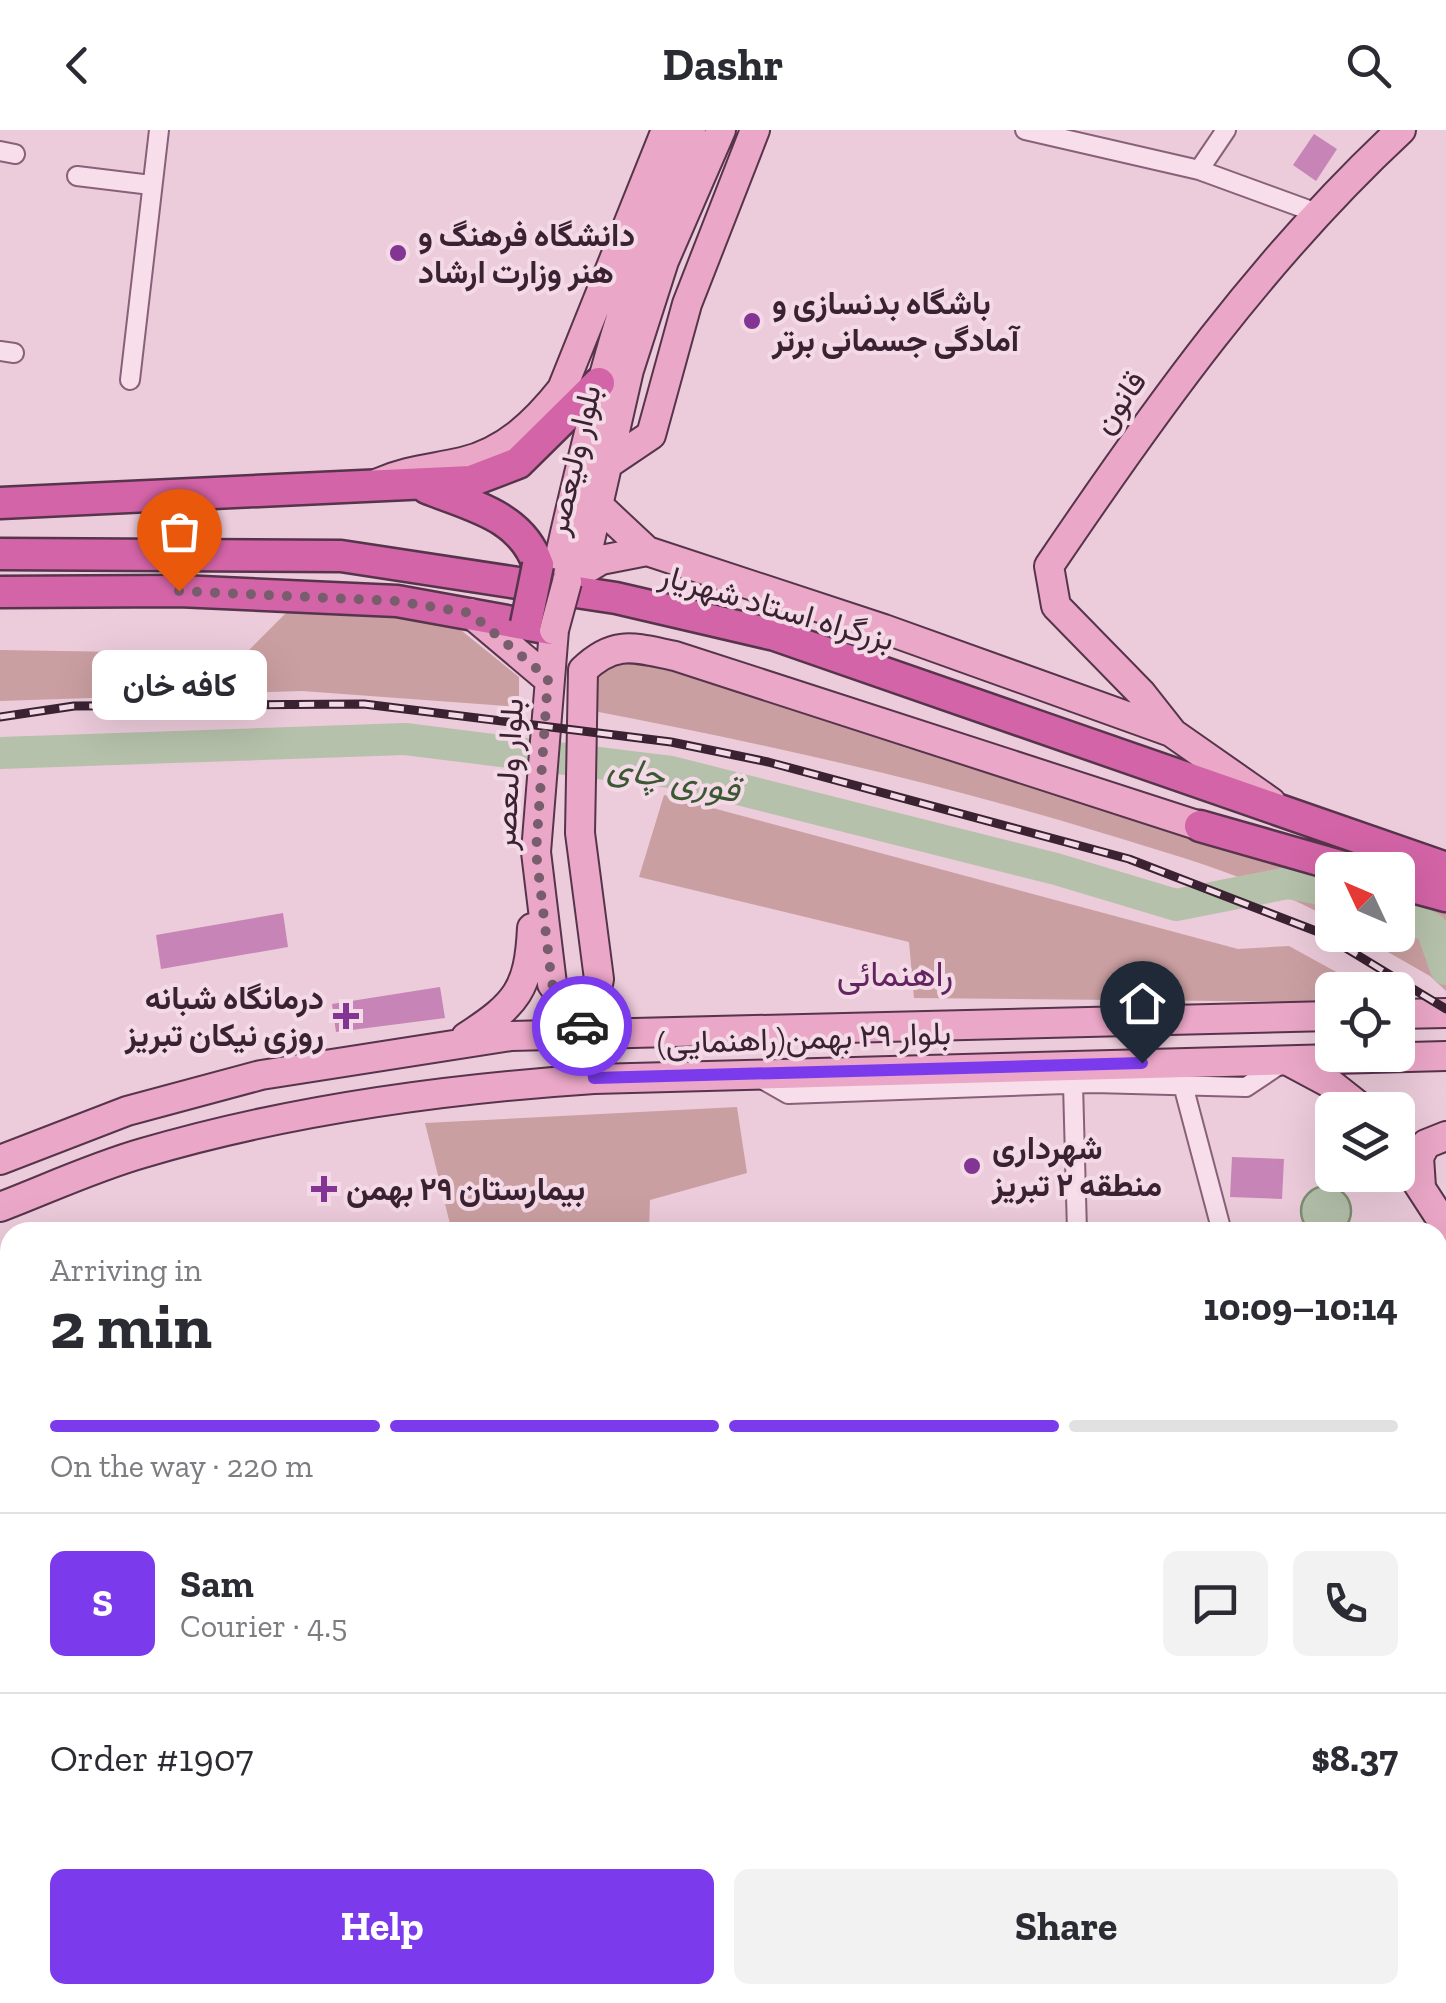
<!DOCTYPE html>
<html lang="en">
<head>
<meta charset="utf-8">
<style>
	:root { --surface:#fff; --page:#f2f2f3; --text:#2b2b33; --muted:#7c7c81; --line:#e1e1e2; --accent:#7c3aed }
	body { margin:0; font-family:"Zilla Slab",Vazirmatn,serif; background:var(--page); color:var(--text); height:100vh; display:flex; flex-direction:column; font-size:38px; white-space:nowrap }
	* { box-sizing:border-box; margin:0 }
	p { font-size:32px; color:var(--muted) }
	.icon { flex:none; width:55px; height:55px; fill:none; stroke:currentColor; stroke-width:2; stroke-linecap:round; stroke-linejoin:round }
	.map { position:relative; flex:1; overflow:hidden }
	.side { position:absolute; left:0px; top:1092px; width:1448px; height:782px; display:flex; flex-direction:column; background:var(--surface); border-radius:30px 30px 0 0; box-shadow:0 10px 40px #0002 }
	.side>* { flex:none }
	.needle { width:65px; rotate:314deg }
	.fabs { position:absolute; left:1315px; top:722px; display:grid; gap:20px }
	.fabs a { display:grid; place-items:center; width:100px; height:100px; border-radius:15px; background:var(--surface); box-shadow:0 10px 40px #0002; font-size:50px }
	.pin { position:absolute; display:grid; place-items:center; width:85px; height:85px; color:#fff; margin:-102px -42px; border-radius:50% 50% 50% 0; rotate:-45deg; box-shadow:0 0 10px #0007 }
	.pin .icon { rotate:45deg }
	.courier { position:absolute; display:grid; place-items:center; width:100px; height:100px; margin:-50px; border:8px solid #7c3aed; border-radius:50%; background:#fff; color:#222; box-shadow:0 2px 12px #0007 }
	.bubble { position:absolute; height:70px; border-radius:15px; background:var(--surface); box-shadow:0 10px 40px #0002; font-size:32px; font-weight:700; line-height:70px; text-align:center }
	.overview em { font-style:normal; font-weight:700 }
	.overview div { display:flex; flex-direction:column-reverse }
	.overview { display:flex; align-items:center; justify-content:space-between; height:170px; padding:0 50px }
	h1 { font-size:65px; font-weight:700; line-height:75px }
	.bar { display:grid; grid-template-columns:repeat(4,1fr); gap:15px 10px; align-content:center; height:120px; padding:0 50px }
	.bar i { height:12px; border-radius:8px; background:var(--line) }
	.bar .active { background:var(--accent) }
	.bar p { grid-column:span 4 }
	.line { display:flex; align-items:center; gap:25px; padding:0 50px; border-top:2px solid var(--line) }
	.line div { flex:1 }
	.round { display:grid; place-items:center; flex:none; width:105px; height:105px; border-radius:15px; background:var(--page) }
	.primary-button { display:flex; gap:20px; margin-top:auto; padding:20px 50px }
	.primary-button a { flex:1; height:115px; border-radius:15px; background:var(--accent); color:#fff; font-size:40px; font-weight:700; line-height:115px; text-align:center }
	.primary-button a+a { background:var(--page); color:var(--text) }
	header { display:flex; justify-content:space-between; align-items:center; height:130px; padding:0 50px; background:var(--surface); font-size:45px; font-weight:700 }
	.map>svg:first-child { display:block }
	.green { fill:#ca9fa1 }
	.water { fill:#b5c1ab; stroke:#7e8f72; stroke-width:2.5 }
	.lines { fill:none; stroke-linecap:round; stroke-linejoin:round }
	.river { stroke:#b5c1ab; stroke-width:32 }
	.building { fill:#c784b6 }
	.street-casing { stroke:#886079; stroke-width:22 }
	.secondary-casing { stroke:#6a435d; stroke-width:28 }
	.primary-casing { stroke:#56344c; stroke-width:32 }
	.highway-casing { stroke:#56344c; stroke-width:35 }
	.street { stroke:#f7deea; stroke-width:18 }
	.secondary { stroke:#f7deea; stroke-width:22 }
	.primary { stroke:#eba7c7; stroke-width:28 }
	.highway { stroke:#d364a7; stroke-width:30 }
	.rail-casing { stroke:#3a2232; stroke-width:9 }
	.rail { stroke:#f4dae6; stroke-width:5; stroke-dasharray:15; stroke-linecap:butt }
	.primary-bridge-casing { stroke:#56344c; stroke-width:32; stroke-linecap:butt }
	.highway-bridge-casing { stroke:#56344c; stroke-width:35; stroke-linecap:butt }
	.primary-bridge { stroke:#eba7c7; stroke-width:28 }
	.highway-bridge { stroke:#d364a7; stroke-width:30 }
	.done { stroke:#785d6d; stroke-width:10; stroke-dasharray:0 18 }
	.route { stroke:#7c3aed; stroke-width:12 }
	.poi-dot { fill:#823592; stroke:#f4dae6; stroke-width:4 }
	.labels { text-anchor:middle; stroke-width:8; stroke-linejoin:round; paint-order:stroke }
	.poi-label { font-size:32px; font-weight:bold; fill:#3a2232; stroke:#f4dae6; text-anchor:start }
	.street-label { font-size:32px; fill:#3a2232; stroke:#f4dae6 }
	.water-label { font-size:35px; font-style:italic; fill:#3b5833; stroke:#f4dae6 }
	.neighbourhood-label { font-size:35px; fill:#632560; stroke:#f4dae6 }
</style>
</head>
<body>
<header><svg class="icon" aria-label="back" viewBox="0 0 24 24"><path d="M15 5l-7 7 7 7"/></svg>Dashr<svg class="icon" aria-label="search" viewBox="0 0 24 24"><circle cx="10" cy="10" r="6"/><path d="M15 15l6 6"/></svg></header>
<div class="map">
<svg width="1446" height="1873" viewBox="0 0 1446 1873">
	<rect width="100%" height="100%" fill="#eccbda"/>
	<path class="green" d="M 291,478 L 452,493 L 519,547 L 519,577 L 302,561 L 0,571 L 0,520 L 245,524 Z
		M 624,526 L 656,531 L 1332,740 L 1332,790 C 1260,749 1178,726 1099,702 C 929,650 757,612 583,579 L 589,547 Z
		M 664,665 L 1238,819 L 1289,816 L 1369,860 L 1332,860 L 1332,872 L 914,868 L 909,812 L 639,747 Z
		M 1398,757 L 1446,772 L 1446,861 L 1430,846 L 1358,805 L 1398,805 Z
		M 737,977 L 747,1043 L 650,1070 L 649,1102 L 452,1102 L 425,993 Z
		M 1438,1266 L 1446,1275 L 1446,1399 L 1438,1396 Z
		M 111,1865 L 357,1865 L 363,1873 L 104,1873 Z
		M 768,1865 L 999,1865 L 1001,1873 L 743,1870 Z"/>
	<path class="water" d="M1301 1081a25 25 0 1 1 50 0a25 25 0 1 1-50 0Z"/>
	<g class="lines">
		<path class="river" d="M 0,623 L 405,609 L 671,642 L 1056,739 L 1176,775 L 1288,753 L 1332,761
			M 1398,778 L 1432,799 L 1446,839"/>
	</g>
	<path class="building" d="M 1314,4 L 1337,19 L 1316,51 L 1293,35 Z
		M 283,783 L 288,817 L 161,839 L 156,805 Z
		M 440,857 L 445,888 L 336,902 L 332,874 Z
		M 1232,1027 L 1284,1029 L 1282,1069 L 1230,1067 Z"/>
	<g class="lines">
		<g class="street-casing">
			<path id="street" d="M 1025,0 L 1199,40 L 1317,83
				M 0,21 L 15,24
				M 1199,40 L 1226,0
				M 77,46 L 151,55
				M 0,221 L 14,223
				M 130,250 L 159,0
				M 760,948 L 788,964 L 1094,953 L 1246,957 L 1282,933
				M 1073,954 L 1077,1102
				M 1183,955 L 1222,1102"/>
		</g>
		<g class="secondary-casing">
			<path id="secondary" d="M 1438,1123 L 1442,1090
				M 1438,1212 L 1446,1221"/>
		</g>
		<g class="primary-casing">
			<path id="primary" d="M 608,334 L 651,305 L 687,174 L 755,0
				M 378,353 C 407,340 431,339 462,332 C 505,322 535,293 562,259 L 666,0
				M 599,376 L 647,421 L 884,499 L 1171,602 L 1271,672
				M 576,445 L 601,430 L 647,421
				M 567,452 L 586,428 L 629,240 L 664,131 L 721,0
				M 567,452 L 560,425 C 593,279 628,137 691,0
				M 470,483 L 547,548
				M 554,500 L 536,722 L 552,854 L 588,904
				M 1171,601 L 1141,563 L 1056,476 L 1049,436 C 1154,281 1263,128 1401,0
				M 1398,884 L 1446,883
				M 466,907 C 517,874 529,859 532,798
				M 1288,931 L 1331,954 L 1364,980
				M 594,949 L 588,904 L 599,849 L 580,703 L 583,540 C 615,509 635,518 675,526 L 1200,696
				M 1398,1023 L 1446,1097
				M 0,1030 L 127,981 L 261,945 L 511,906 L 1332,886
				M 1421,1057 L 1419,1027 L 1426,1014 L 1446,1006
				M 0,1077 C 47,1059 94,1037 143,1023 C 289,980 442,959 594,949 L 1446,926"/>
		</g>
		<g class="highway-casing">
			<path id="highway" d="M 427,358 C 471,376 521,385 538,435
				M 0,373 L 471,351 L 518,333 L 599,253
				M 0,424 L 341,426 L 616,468 L 775,505 L 1446,738
				M 0,462 L 179,461 L 397,471 L 551,499
				M 1200,696 L 1354,740
				M 1398,753 L 1446,766"/>
		</g>
		<use href="#street" class="street"/>
		<use href="#secondary" class="secondary"/>
		<use href="#primary" class="primary"/>
		<use href="#highway" class="highway"/>
		<g class="rail-casing">
			<path id="rail" d="M 0,587 L 74,576 L 364,574 L 671,612 L 768,632 L 1129,729 L 1321,803 L 1446,879"/>
		</g>
		<use href="#rail" class="rail"/>
		<g class="primary-bridge-casing">
			<path id="primary-bridge" d="M 554,500 L 567,452"/>
		</g>
		<g class="highway-bridge-casing">
			<path id="highway-bridge" d="M 526,494 L 538,435"/>
		</g>
		<use href="#primary-bridge" class="primary-bridge"/>
		<use href="#highway-bridge" class="highway-bridge"/>
	</g>
	<g class="lines">
		<path class="done" d="M 179,461 L 396,471 L 470,483 L 548,548 L 536,722 L 552,854 L 582,896"/>
		<path class="route" d="M 582,896 L 588,904 L 594,948 L 1142,933"/>
	</g>
	<g class="poi-dot">
		<circle cx="398" cy="123" r="10"/>
		<circle cx="752" cy="191" r="10"/>
		<path d="M341 871h10v10h10v10h-10v10h-10v-10h-10v-10h10z"/>
		<circle cx="972" cy="1036" r="10"/>
		<path d="M319 1044h10v10h10v10h-10v10h-10v-10h-10v-10h10z"/>
	</g>
	<g class="labels">
		<g class="poi-label">
			<text x="418" y="116">دانشگاه فرهنگ و<tspan x="418" dy="37">هنر وزارت ارشاد</tspan></text>
			<text x="772" y="184">باشگاه بدنسازی و<tspan x="772" dy="37">آمادگی جسمانی برتر</tspan></text>
			<text x="324" y="879" text-anchor="end">درمانگاه شبانه<tspan x="324" dy="37">روزی نیکان تبریز</tspan></text>
			<text x="992" y="1029">شهرداری<tspan x="992" dy="37">منطقه ۲ تبریز</tspan></text>
			<text x="346" y="1070">بیمارستان ٢٩ بهمن</text>
		</g>
		<g class="street-label">
			<text transform="translate(1119 272) rotate(-55)" y="11">قانون</text>
			<text transform="translate(573 330) rotate(-77)" y="11">بلوار ولیعصر</text>
			<text transform="translate(777 477) rotate(16)" y="11">بزرگراه استاد شهریار</text>
			<text transform="translate(508 644) rotate(-87)" y="11">بلوار ولىعصر</text>
			<text transform="translate(804 908) rotate(-2)" y="11">بلوار ٢٩ بهمن(راهنمایی)</text>
		</g>
		<g class="water-label">
			<text transform="translate(674 648) rotate(11)" y="12">قوری چای</text>
		</g>
		<g class="neighbourhood-label">
			<text x="895" y="856">راهنمائی</text>
		</g>
	</g>
</svg>
<div class="fabs">
<a><svg class="needle" viewBox="-14 -14 28 28"><path d="M0-13l5 13h-10z" fill="#e53935"/><path d="M0 13l5-13h-10z" fill="#7c7c81"/></svg></a>
<a><svg class="icon" aria-label="locate" viewBox="0 0 24 24"><circle cx="12" cy="12" r="6"/><path d="M12 2v4M12 18v4M2 12h4M18 12h4"/></svg></a>
<a><svg class="icon" aria-label="layers" viewBox="0 0 24 24"><path d="M12 4l9 5-9 5-9-5zM3 14l9 5 9-5"/></svg></a>
</div>
<div class="pin" style="left:179px;top:461px;background:#ea580c"><svg class="icon" aria-label="bag" viewBox="0 0 24 24"><path d="M5 8h14l-1 12H6zM9 8a3 3 0 0 1 6 0"/></svg></div>
<div class="pin" style="left:1142px;top:933px;background:#1f2937"><svg class="icon" aria-label="home" viewBox="0 0 24 24"><path d="M3 11l9-7 9 7M6 9v11h12V9"/></svg></div>
<div class="courier" style="left:582px;top:896px"><svg class="icon" aria-label="car" viewBox="0 0 24 24"><path d="M5 17H2v-5l4-1 3-4h7l3 4 3 1v5h-3M9 17h6M6 11h13"/><circle cx="7" cy="17" r="2"/><circle cx="17" cy="17" r="2"/></svg></div>
<div class="bubble" style="left:92px;top:520px;width:175px">کافه خان</div>
<section class="side">
<div class="overview"><div><h1>2 min</h1><p>Arriving in</p></div><em>10:09–10:14</em></div>
<div class="bar"><i class="active"></i><i class="active"></i><i class="active"></i><i></i><p>On the way · 220 m</p></div>
<div class="line" style="height:180px"><b class="round" style="background:var(--accent);color:#fff">S</b><div><b>Sam</b><p>Courier · 4.5</p></div><a class="round"><svg class="icon" aria-label="chat" viewBox="0 0 24 24"><path d="M4 5h16v11H9l-5 4z"/></svg></a><a class="round"><svg class="icon" aria-label="phone" viewBox="0 0 24 24"><path d="M5 4h4l2 5-3 2q2 4 5 5l2-3 5 2v4C11 20 4 13 5 4z"/></svg></a></div>
<div class="line" style="height:130px"><div>Order #1907</div><b>$8.37</b></div>
<div class="primary-button"><a>Help</a><a>Share</a></div>
</section>
</div>
</body>
</html>
